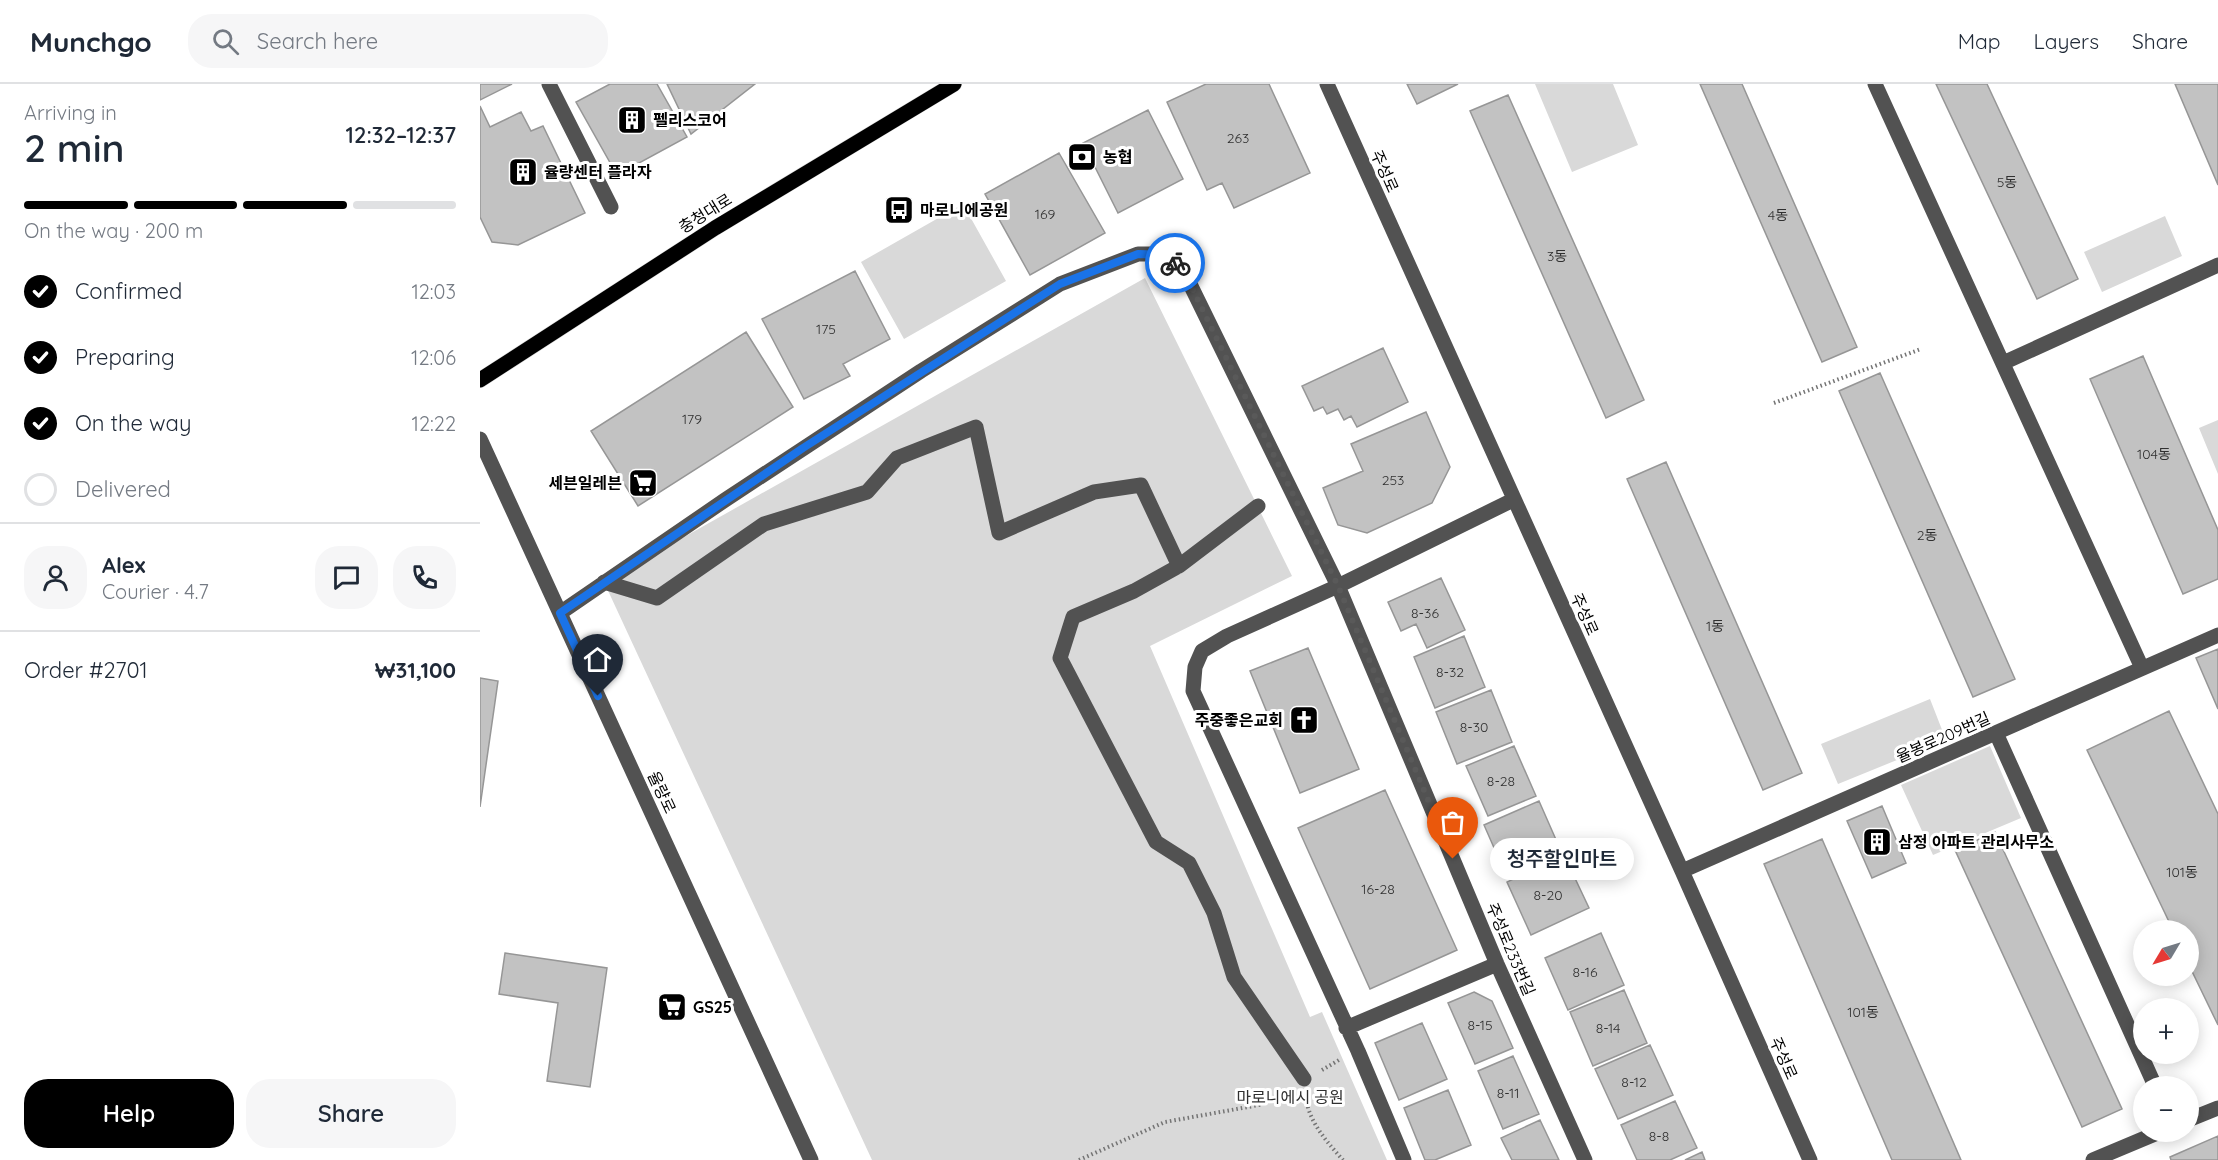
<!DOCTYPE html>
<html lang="en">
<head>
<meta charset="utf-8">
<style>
	:root { --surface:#fff; --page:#f6f6f7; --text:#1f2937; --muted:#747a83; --line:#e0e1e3; --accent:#000 }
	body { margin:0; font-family:Quicksand,"Noto Sans KR",sans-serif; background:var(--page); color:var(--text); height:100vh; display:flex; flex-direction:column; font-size:22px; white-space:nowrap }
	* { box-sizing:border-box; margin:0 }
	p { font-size:20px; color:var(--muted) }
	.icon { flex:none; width:33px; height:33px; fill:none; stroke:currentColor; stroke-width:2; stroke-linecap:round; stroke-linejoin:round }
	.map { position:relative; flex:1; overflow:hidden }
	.drawer { display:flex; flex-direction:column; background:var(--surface); width:480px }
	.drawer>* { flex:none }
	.needle { width:39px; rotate:232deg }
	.tools { position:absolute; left:1653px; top:836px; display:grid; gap:12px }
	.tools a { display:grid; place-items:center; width:66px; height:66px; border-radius:50%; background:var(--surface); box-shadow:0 3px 15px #0003; font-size:30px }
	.pin { position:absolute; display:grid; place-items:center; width:51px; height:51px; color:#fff; margin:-62px -26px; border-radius:50% 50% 50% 0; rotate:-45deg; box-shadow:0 0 6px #0007 }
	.pin .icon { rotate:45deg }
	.courier { position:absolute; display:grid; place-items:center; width:60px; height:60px; margin:-30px; border:4px solid #1a73e8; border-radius:50%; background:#fff; color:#222; box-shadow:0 2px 8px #0007 }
	.bubble { position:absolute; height:42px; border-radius:21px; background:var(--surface); box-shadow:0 3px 15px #0003; font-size:20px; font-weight:600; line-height:42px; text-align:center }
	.headline em { font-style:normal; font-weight:600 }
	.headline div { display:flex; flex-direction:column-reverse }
	.headline { display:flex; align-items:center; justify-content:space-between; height:102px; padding:0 24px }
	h1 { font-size:39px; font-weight:600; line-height:45px }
	.bar { display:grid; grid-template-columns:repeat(4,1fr); gap:9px 6px; align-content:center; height:72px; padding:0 24px }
	.bar i { height:8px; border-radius:4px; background:var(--line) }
	.bar .active { background:var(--accent) }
	.bar p { grid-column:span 4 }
	.line { display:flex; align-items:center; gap:15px; padding:0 24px; border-top:2px solid var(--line) }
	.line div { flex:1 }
	.round { display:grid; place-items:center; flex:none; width:63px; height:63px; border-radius:24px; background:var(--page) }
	ol { padding:0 24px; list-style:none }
	li { display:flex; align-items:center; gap:18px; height:66px }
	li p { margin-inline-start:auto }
	li .icon { padding:6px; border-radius:50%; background:var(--accent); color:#fff; stroke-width:4 }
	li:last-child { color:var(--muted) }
	li i { width:33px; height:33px; border:3px solid var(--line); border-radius:50% }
	.cta { display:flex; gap:12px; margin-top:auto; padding:12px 24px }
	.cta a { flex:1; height:69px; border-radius:24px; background:var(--accent); color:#fff; font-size:24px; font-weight:600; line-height:69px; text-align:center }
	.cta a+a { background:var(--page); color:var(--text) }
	header { display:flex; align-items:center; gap:36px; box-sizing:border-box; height:84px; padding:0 30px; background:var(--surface); border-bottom:2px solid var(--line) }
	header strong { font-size:28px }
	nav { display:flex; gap:33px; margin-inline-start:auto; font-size:21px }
	.search { width:420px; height:54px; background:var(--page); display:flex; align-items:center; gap:15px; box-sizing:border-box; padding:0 21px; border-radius:24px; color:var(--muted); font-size:22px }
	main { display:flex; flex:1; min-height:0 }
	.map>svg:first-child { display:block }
	.green { fill:#d9d9d9 }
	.building { fill:#c2c2c2; stroke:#969696; stroke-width:1.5 }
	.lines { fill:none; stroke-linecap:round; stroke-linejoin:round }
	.major-casing { stroke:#dbdbdb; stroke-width:16 }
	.path { stroke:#747474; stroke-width:4; stroke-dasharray:1.5 3; stroke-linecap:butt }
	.minor { stroke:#525252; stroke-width:15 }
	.major { stroke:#000; stroke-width:15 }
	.done { stroke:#595959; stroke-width:6; stroke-dasharray:0 10.8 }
	.route { stroke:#1a73e8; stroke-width:8 }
	.labels { text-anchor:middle; stroke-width:6; stroke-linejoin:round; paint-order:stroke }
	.number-label { font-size:14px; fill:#303030 }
	.poi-label { font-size:16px; font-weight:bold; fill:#000; stroke:#fff; text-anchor:start }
	.street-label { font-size:16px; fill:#000; stroke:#fff }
	.park-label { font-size:16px; fill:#303030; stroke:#fff }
</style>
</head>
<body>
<header>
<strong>Munchgo</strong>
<div class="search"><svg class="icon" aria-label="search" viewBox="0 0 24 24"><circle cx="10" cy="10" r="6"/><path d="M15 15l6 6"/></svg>Search here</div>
<nav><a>Map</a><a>Layers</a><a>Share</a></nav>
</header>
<main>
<section class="drawer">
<div class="headline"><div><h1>2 min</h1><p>Arriving in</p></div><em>12:32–12:37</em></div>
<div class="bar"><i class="active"></i><i class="active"></i><i class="active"></i><i></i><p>On the way · 200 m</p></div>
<ol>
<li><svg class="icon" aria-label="check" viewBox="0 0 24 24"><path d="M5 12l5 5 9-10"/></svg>Confirmed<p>12:03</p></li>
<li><svg class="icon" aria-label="check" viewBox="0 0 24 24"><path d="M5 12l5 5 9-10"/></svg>Preparing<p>12:06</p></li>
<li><svg class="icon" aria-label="check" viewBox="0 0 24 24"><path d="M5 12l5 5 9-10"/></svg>On the way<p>12:22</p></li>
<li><i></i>Delivered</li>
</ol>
<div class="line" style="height:108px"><a class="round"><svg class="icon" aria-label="person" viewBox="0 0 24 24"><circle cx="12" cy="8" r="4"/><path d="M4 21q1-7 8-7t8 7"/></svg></a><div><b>Alex</b><p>Courier · 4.7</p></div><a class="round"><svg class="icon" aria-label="chat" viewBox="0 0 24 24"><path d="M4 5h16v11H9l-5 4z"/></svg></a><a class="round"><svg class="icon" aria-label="phone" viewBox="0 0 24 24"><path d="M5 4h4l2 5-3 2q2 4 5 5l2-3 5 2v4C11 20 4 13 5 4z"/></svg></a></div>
<div class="line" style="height:78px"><div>Order #2701</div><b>₩31,100</b></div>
<div class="cta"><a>Help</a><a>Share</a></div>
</section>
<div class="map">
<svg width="1738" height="1076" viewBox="0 0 1738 1076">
	<rect width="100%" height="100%" fill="#fff"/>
	<path class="green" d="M 1055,0 L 1133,0 L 1158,61 L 1092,88 Z
		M 483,120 L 526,197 L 424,255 L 381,178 Z
		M 1685,132 L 1702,172 L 1622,208 L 1604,168 Z
		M 665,194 L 812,492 L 670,562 L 830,933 L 842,928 L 907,1076 L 392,1076 L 124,498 Z
		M 1738,336 L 1738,390 L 1719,344 Z
		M 1450,615 L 1466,656 L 1358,700 L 1341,660 Z
		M 1510,662 L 1541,734 L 1453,771 L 1421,701 Z"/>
	<path class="building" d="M 0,0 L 32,0 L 0,16 Z
		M 130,0 L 177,0 L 207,53 L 137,91 L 96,18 Z
		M 187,0 L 275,0 L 211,50 Z
		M 726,0 L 789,0 L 830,89 L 754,124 L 742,99 L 727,106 L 687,18 Z
		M 927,0 L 978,0 L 937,20 Z
		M 1220,0 L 1262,0 L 1377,263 L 1342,278 Z
		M 1456,0 L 1507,0 L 1598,195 L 1557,215 Z
		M 1695,0 L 1738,0 L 1738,101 Z
		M 1028,11 L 1164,316 L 1126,334 L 990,27 Z
		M 0,22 L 10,43 L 41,28 L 51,47 L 63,42 L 105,129 L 38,161 L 12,158 L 0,133 Z
		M 668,26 L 703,95 L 638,129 L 603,59 Z
		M 579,69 L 625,149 L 550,191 L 505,110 Z
		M 375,187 L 410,255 L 363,280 L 370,292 L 324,315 L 282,235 Z
		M 266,248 L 313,323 L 158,422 L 111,347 Z
		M 903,264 L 928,318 L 877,343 L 871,332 L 864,336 L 858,325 L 847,330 L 843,323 L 834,327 L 822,302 Z
		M 1663,272 L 1738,446 L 1738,495 L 1703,510 L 1610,295 Z
		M 1400,289 L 1535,595 L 1493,613 L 1359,307 Z
		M 946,328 L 970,383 L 952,419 L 887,449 L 858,441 L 843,404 L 883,387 L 871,360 Z
		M 1186,378 L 1322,689 L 1283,706 L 1147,395 Z
		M 961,494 L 985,546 L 947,564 L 936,540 L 921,547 L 908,518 Z
		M 984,552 L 1005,603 L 955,624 L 934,573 Z
		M 828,564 L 879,685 L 820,709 L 770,587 Z
		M 1738,565 L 1738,625 L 1716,574 Z
		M 0,594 L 18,597 L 0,723 Z
		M 1011,606 L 1032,658 L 977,680 L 956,628 Z
		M 1689,627 L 1738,730 L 1738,941 L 1708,879 L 1708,846 L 1693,846 L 1607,666 Z
		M 1034,662 L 1056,712 L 1008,732 L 986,682 Z
		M 905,706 L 977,866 L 890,905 L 818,744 Z
		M 1059,717 L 1081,767 L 1026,791 L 1004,741 Z
		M 1402,722 L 1426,779 L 1392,794 L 1367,737 Z
		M 1515,748 L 1642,1025 L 1602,1043 L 1475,766 Z
		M 1342,755 L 1481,1076 L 1412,1076 L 1284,780 Z
		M 1084,771 L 1109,824 L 1051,851 L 1027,798 Z
		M 1121,849 L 1144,901 L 1088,926 L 1065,874 Z
		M 25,869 L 127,884 L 110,1003 L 67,997 L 78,919 L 19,910 Z
		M 1144,906 L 1167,959 L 1113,982 L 1090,928 Z
		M 994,908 L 1012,917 L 1033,964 L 995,980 L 968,919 Z
		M 942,939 L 967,995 L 919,1016 L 895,959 Z
		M 1170,961 L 1193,1011 L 1138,1035 L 1115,985 Z
		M 1033,972 L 1059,1030 L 1023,1045 L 998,987 Z
		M 968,1006 L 991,1061 L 955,1076 L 945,1076 L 924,1024 Z
		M 1195,1017 L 1217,1064 L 1190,1076 L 1157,1076 L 1141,1041 Z
		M 1060,1036 L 1079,1076 L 1032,1076 L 1021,1054 Z
		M 1738,1052 L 1738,1076 L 1691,1076 L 1690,1073 Z
		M 1222,1068 L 1225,1076 L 1205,1076 Z"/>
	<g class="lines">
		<g class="major-casing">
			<path id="major" d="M 0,296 L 235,144 L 474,0"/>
		</g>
		<path class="path" d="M 1294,319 L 1441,265
			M 842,986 L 859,976
			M 826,1014 C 829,1038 847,1058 863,1076
			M 599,1076 L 685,1038 L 779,1021 L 807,1006"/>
		<path class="minor" d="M 69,0 L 131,123
			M 847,0 L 1202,787 L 1330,1076
			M 1395,0 L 1662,584
			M 1523,279 L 1738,181
			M 0,355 L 331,1076
			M 699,482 L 778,422
			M 124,498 L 177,514 L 284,440 L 387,408 L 417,374 L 496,343 L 519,449 L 614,408 L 661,401 L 699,482 L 654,507 L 593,533 L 580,574 L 676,758 L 709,779 L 734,829 L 754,893 L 824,995
			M 80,529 L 245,416 L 441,287 L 580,200 L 658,170 L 689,170 L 708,196 L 858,502 L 1017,880 L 1105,1076
			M 1516,649 L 1675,1002
			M 1202,787 L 1738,551
			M 866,944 L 1017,880
			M 1708,1036 L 1738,1024
			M 924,1076 L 878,967 L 713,607 L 715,583 L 722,567 L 747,552 L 858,502 L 1033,416
			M 1613,1076 L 1682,1047"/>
		<use href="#major" class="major"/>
	</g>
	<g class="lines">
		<path class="done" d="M 695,179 L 708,196 L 858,502 L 973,775"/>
		<path class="route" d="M 118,612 L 80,529 L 323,364 L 580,200 L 658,170 L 689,171 L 695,179"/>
	</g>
	<defs>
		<g id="building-square" transform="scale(1.5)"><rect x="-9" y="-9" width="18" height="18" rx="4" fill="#000" stroke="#fff"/><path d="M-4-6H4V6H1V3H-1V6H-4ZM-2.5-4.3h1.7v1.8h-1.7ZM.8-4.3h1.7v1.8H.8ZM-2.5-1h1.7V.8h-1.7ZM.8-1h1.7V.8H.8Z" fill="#fff"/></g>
		<g id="bank-square" transform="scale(1.5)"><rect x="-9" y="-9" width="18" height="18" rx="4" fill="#000" stroke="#fff"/><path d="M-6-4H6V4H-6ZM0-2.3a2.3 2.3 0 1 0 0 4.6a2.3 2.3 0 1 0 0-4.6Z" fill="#fff"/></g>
		<g id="bus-square" transform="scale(1.5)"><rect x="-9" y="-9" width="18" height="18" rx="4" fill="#000" stroke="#fff"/><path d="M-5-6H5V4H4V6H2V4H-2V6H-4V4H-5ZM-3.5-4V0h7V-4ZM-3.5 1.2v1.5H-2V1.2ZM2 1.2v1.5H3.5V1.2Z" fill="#fff"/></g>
		<g id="supermarket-square" transform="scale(1.5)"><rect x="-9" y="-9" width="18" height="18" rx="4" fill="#000" stroke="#fff"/><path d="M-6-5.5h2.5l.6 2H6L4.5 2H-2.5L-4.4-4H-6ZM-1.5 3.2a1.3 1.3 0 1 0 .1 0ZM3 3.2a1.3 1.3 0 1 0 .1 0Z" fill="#fff"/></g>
		<g id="church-square" transform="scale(1.5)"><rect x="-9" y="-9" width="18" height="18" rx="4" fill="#000" stroke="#fff"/><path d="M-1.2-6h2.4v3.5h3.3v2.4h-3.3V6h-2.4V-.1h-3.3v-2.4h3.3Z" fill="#fff"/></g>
	</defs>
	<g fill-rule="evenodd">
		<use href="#building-square" x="152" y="36"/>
		<use href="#bank-square" x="602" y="73"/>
		<use href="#building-square" x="43" y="88"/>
		<use href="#bus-square" x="419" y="126"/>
		<use href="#supermarket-square" x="163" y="399"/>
		<use href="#church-square" x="824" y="636"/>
		<use href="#building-square" x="1397" y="758"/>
		<use href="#supermarket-square" x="192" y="923"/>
	</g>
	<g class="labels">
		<g class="number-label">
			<text x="758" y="59">263</text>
			<text x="1527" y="103">5동</text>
			<text x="565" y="135">169</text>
			<text x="1298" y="136">4동</text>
			<text x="1077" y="177">3동</text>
			<text x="346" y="250">175</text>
			<text x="212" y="340">179</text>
			<text x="1674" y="375">104동</text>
			<text x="913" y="401">253</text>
			<text x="1447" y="456">2동</text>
			<text x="945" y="534">8-36</text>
			<text x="1235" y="547">1동</text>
			<text x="970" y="593">8-32</text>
			<text x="994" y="648">8-30</text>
			<text x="1021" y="702">8-28</text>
			<text x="1702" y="793">101동</text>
			<text x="898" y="810">16-28</text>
			<text x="1068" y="816">8-20</text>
			<text x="1105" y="893">8-16</text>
			<text x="1383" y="933">101동</text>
			<text x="1000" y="946">8-15</text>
			<text x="1128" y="949">8-14</text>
			<text x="1154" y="1003">8-12</text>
			<text x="1028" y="1014">8-11</text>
			<text x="1179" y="1057">8-8</text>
		</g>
		<g class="poi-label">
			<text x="173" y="42">펠리스코어</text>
			<text x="623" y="79">농협</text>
			<text x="64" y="94">율량센터 플라자</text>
			<text x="440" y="132">마로니에공원</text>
			<text x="142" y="405" text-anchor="end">세븐일레븐</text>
			<text x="803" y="642" text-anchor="end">주중좋은교회</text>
			<text x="1418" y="764">삼정 아파트 관리사무소</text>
			<text x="213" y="929">GS25</text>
		</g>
		<g class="street-label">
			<text transform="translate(905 87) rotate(66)" y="6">주성로</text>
			<text transform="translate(225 129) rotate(-32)" y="6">충청대로</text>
			<text transform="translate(1105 530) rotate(66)" y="6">주성로</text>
			<text transform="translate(1463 653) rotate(-24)" y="6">율봉로209번길</text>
			<text transform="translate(182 708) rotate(65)" y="6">율량로</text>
			<text transform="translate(1031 865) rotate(67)" y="6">주성로233번길</text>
			<text transform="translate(1304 974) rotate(66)" y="6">주성로</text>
		</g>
		<g class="park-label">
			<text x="810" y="1019">마로니에시 공원</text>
		</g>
	</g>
</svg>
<div class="tools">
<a><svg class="needle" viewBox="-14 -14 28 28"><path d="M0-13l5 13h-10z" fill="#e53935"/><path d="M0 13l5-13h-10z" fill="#747a83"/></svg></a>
<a>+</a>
<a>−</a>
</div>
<div class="pin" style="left:973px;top:775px;background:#ea580c"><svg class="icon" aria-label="bag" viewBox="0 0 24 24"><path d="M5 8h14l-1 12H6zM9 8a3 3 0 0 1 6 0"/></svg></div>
<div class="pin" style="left:118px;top:612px;background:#1f2937"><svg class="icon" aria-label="home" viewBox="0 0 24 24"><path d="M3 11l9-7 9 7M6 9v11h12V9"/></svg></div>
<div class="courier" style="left:695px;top:179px"><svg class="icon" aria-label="bike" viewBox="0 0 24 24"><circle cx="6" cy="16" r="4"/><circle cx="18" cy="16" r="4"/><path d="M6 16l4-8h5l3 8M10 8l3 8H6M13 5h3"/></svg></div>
<div class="bubble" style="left:1010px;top:754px;width:144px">청주할인마트</div>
</div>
</main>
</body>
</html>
